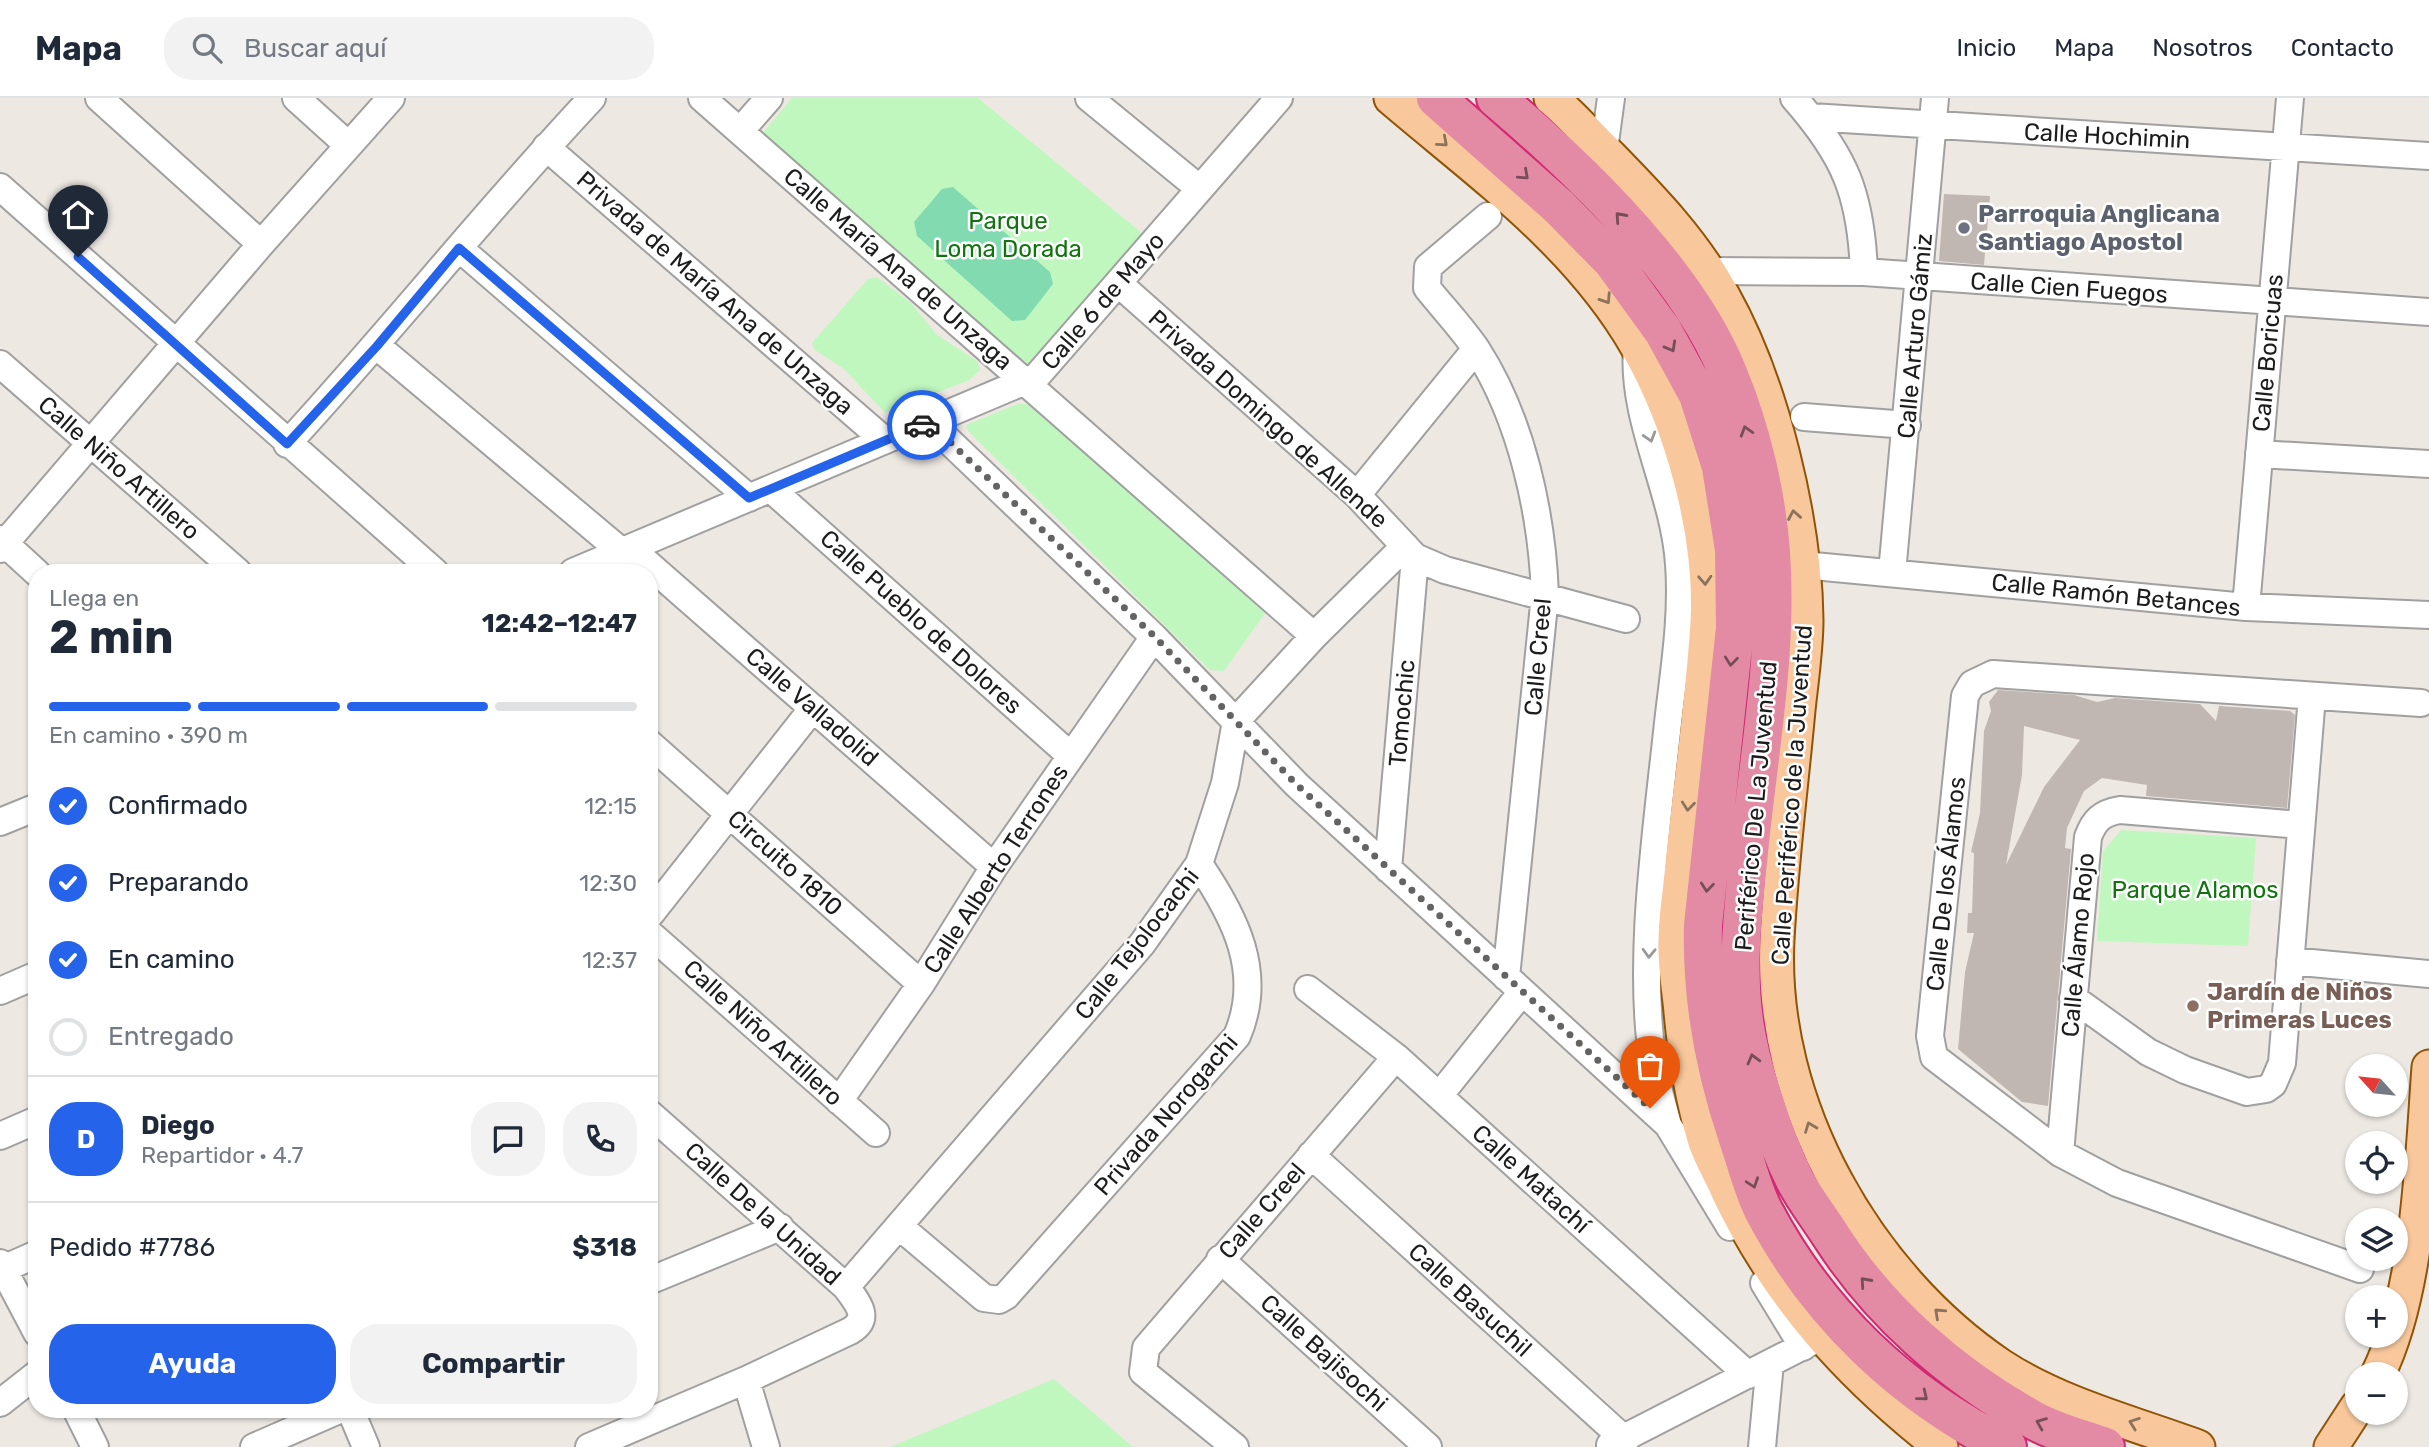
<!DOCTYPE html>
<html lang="es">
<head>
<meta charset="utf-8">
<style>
	:root { --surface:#fff; --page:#f2f2f3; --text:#1f2937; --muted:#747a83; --line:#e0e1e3; --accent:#2563eb }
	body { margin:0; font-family:Rubik,sans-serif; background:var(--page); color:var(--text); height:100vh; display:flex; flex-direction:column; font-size:26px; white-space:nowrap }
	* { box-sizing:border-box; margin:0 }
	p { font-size:23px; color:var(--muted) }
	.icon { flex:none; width:38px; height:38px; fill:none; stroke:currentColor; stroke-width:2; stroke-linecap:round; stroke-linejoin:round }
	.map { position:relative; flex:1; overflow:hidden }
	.sheet { position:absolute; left:28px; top:466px; width:630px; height:854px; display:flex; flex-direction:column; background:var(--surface); border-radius:28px; box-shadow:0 2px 5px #0004 }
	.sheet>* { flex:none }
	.needle { width:46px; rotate:297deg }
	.buttons { position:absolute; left:2345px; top:956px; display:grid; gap:14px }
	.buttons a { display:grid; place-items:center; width:63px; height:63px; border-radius:50%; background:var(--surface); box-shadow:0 2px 5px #0004; font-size:35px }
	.pin { position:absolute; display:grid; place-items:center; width:60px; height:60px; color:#fff; margin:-72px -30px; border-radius:50% 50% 50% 0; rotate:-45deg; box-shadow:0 0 7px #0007 }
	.pin .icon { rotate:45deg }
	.courier { position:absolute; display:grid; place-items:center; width:70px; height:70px; margin:-35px; border:5px solid #2563eb; border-radius:50%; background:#fff; color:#222; box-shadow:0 2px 9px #0007 }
	.head em { font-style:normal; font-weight:700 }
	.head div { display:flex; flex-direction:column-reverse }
	.head { display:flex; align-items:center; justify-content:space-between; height:119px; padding:0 21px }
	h1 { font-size:46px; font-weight:700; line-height:52px }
	.bar { display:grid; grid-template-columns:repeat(4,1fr); gap:10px 7px; align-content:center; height:84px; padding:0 21px }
	.bar i { height:9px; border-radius:5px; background:var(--line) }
	.bar .selected { background:var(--accent) }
	.bar p { grid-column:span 4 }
	.line { display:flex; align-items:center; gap:18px; padding:0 21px; border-top:2px solid var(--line) }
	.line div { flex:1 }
	.round { display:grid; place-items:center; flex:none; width:74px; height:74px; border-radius:28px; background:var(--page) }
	ol { padding:0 21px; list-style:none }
	li { display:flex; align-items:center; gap:21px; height:77px }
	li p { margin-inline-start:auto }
	li .icon { padding:7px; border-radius:50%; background:var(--accent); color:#fff; stroke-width:4 }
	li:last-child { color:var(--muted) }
	li i { width:38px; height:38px; border:4px solid var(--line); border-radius:50% }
	.cta { display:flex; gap:14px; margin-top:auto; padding:14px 21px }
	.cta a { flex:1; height:80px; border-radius:28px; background:var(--accent); color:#fff; font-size:28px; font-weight:700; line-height:80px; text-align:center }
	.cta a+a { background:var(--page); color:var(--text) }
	header { display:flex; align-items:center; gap:42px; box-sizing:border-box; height:98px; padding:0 35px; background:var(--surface); border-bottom:2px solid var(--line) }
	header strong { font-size:33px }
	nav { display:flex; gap:38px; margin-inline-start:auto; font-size:24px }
	.search { width:490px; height:63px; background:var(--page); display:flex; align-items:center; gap:18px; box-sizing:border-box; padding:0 24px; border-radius:28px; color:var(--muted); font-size:26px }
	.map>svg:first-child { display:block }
	.park { fill:#c0f7bf }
	.pitch { fill:#82dab0 }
	.building { fill:#c1b7b2; fill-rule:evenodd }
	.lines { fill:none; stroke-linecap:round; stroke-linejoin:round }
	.minor-casing { stroke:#a0a0a0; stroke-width:30 }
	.major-casing { stroke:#8f5405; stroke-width:37 }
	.highway-casing { stroke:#d12972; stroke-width:42 }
	.minor { stroke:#fff; stroke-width:26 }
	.major { stroke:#f8c89c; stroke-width:33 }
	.highway { stroke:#e38ba4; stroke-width:38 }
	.oneway { stroke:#8a725c }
	.oneway2 { stroke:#764e59 }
	.oneway3 { stroke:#999 }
	.done { stroke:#656361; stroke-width:7; stroke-dasharray:0 12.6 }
	.route { stroke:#2563eb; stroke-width:9 }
	.worship-dot { fill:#6b7280; stroke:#fff; stroke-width:2.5 }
	.education-dot { fill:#8d6e63; stroke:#fff; stroke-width:2.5 }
	.labels { text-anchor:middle; stroke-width:5; stroke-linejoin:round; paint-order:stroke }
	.street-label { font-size:24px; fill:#1c1c1c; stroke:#fff }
	.worship-label { font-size:24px; font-weight:bold; fill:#5b616d; stroke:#fff; text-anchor:start }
	.park-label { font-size:24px; fill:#10750f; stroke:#fff }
	.education-label { font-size:24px; font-weight:bold; fill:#785e54; stroke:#fff; text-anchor:start }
</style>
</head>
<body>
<header>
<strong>Mapa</strong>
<div class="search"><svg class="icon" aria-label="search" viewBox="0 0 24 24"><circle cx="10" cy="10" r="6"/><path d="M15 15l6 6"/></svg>Buscar aquí</div>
<nav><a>Inicio</a><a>Mapa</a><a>Nosotros</a><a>Contacto</a></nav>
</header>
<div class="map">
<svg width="2429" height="1349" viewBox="0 0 2429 1349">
	<rect width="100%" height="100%" fill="#ede8e2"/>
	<path class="park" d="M 792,0 L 978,0 L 1143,136 L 1029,268 L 761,37 Z
		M 877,179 L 911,205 L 937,237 L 977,263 L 980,272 L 969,282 L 885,315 L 844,271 L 815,252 L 812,245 L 868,181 Z
		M 1017,306 L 1027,306 L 1268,511 L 1224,573 L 1210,572 L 968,333 L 966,327 Z
		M 2121,732 L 2256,740 L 2248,848 L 2097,843 L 2103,753 Z
		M 1054,1281 L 1133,1349 L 890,1349 Z"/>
	<path class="pitch" d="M 953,89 L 1050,174 L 1053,186 L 1025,222 L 1012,223 L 917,138 L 914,124 L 942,91 Z"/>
	<path class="building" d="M 1944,96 L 1990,98 L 1984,167 L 1939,163 Z
		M 1998,592 L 2074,597 L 2097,604 L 2115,600 L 2200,606 L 2216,623 L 2219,608 L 2290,613 L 2295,617 L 2287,710 L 2146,698 L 2147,687 L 2102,680 L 2084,693 L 2067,730 L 2065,750 L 2071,751 L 2048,1008 L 2022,1004 L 1958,951 L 1965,874 L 1974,835 L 1967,835 L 1968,815 L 1972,815 L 1974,755 L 1971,754 L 1980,715 L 1984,633 L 1991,613 L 1989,604 ZM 2024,628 L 2080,642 L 2044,689 L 2006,767 L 2022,677 Z"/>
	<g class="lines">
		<g class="minor-casing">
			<path id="minor" d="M 99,0 L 261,146
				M 296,0 L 348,47
				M 702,0 L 1314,538
				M 1089,0 L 1200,91
				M 1794,0 C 1845,58 1861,96 1864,174
				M 1811,19 L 2429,58
				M 740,33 L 769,0
				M 546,49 L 883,341
				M 1604,52 L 1611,0
				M 0,89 L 435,474
				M 1488,118 L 1428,169 L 1427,190 C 1443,210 1462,230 1477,252 C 1522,322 1542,416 1545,497 L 1506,879
				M 459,150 L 749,400
				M 1709,173 L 1864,174 L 2429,214
				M 1118,185 L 1357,397 L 1415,459 L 1445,472 L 1626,521
				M 377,248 L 622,454
				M 1637,248 C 1631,323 1674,392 1679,466 C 1683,519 1674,572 1668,625 C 1657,730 1636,867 1654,970 C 1657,989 1663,1008 1668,1027
				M 0,266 L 238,474
				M 1804,319 L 1907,327
				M 929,324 L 1154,539 L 1297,687 L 1668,1027 L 1730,1129
				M 287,346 C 391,233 487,112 592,0
				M 2259,356 L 2429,366
				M 771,391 L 1071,658
				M 1357,397 L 1476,251
				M 0,441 L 37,475
				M 630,450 L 994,769
				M 0,451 L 261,146 L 391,0
				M 1803,467 L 2246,509 L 2429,517
				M 573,474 L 1037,278 L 1279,0
				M 1892,475 L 1935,0
				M 2246,509 L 2290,0
				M 649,645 L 921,886
				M 0,724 L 37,709
				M 1388,771 L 1415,459
				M 649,818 L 813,610
				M 649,835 L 876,1035
				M 2290,863 L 2429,876
				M 1308,891 L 1396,959 L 1748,1277
				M 0,893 L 37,877
				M 2073,900 L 2148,954 L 2185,972 L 2247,994 L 2266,991 L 2273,986 L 2282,965 L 2312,598
				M 1439,998 L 1522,894
				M 839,1003 L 921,886 L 994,769 L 1154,539
				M 0,1038 L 37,1022
				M 2060,1055 L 2088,739 C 2094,723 2101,715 2120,712 L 2301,727
				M 1311,1057 L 1624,1341 L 1624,1349
				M 899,1128 L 984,1200 L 999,1202 L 1006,1198 L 1237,938 C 1264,875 1235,819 1199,766
				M 1220,1161 L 1428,1349
				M 0,1165 L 37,1235
				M 3,1171 L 37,1156
				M 2360,1171 L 2117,1085 L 2060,1055 L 1934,959 L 1930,938 L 1965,598 L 1972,586 L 1993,576 L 2421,605
				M 649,1183 L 780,1129
				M 1764,1185 L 1803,1249
				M 846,1189 L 1142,846 L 1199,766 L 1225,685 L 1236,623 L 1314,538 L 1405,448
				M 746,1282 L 766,1349
				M 0,1305 L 37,1276
				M 76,1311 L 95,1349
				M 350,1311 L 366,1349
				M 1610,1347 L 1819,1240
				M 254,1349 L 341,1311
				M 589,1349 L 746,1282 L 850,1233 C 872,1220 857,1204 846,1189 L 649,1015
				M 1235,1349 L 1143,1274 L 1146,1250 L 1396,959
				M 1762,1349 L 1770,1265"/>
		</g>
		<g class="major-casing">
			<path id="major" d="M 1391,0 C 1480,76 1578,145 1637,248 C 1681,325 1712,436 1707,525 C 1702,606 1690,686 1682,766 C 1680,792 1675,818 1675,844 C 1674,867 1679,891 1681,914 C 1685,958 1692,1001 1705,1044 C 1711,1061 1721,1077 1728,1094 C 1779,1200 1849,1277 1941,1349
				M 1551,0 C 1572,17 1590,39 1610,58 C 1652,101 1694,144 1723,198 C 1772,286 1805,422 1806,522 C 1806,552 1801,583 1798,612 C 1791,688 1781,765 1777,842 C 1769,1006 1866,1177 2001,1268 C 2059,1306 2133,1325 2198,1349
				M 2378,1276 C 2419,1193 2422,1062 2429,969
				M 2331,1349 L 2357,1309"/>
		</g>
		<g class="highway-casing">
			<path id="highway" d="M 1436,0 L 1559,109 L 1613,164 L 1663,233 L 1698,297 L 1721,369 L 1734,452 L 1735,530 L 1703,827 C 1701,901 1714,971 1738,1041 C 1746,1064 1752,1090 1763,1112 C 1817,1216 1903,1297 2007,1349
				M 1496,0 C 1580,71 1687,173 1728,275 C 1751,330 1767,396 1771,455 C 1778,551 1760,649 1750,744 C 1744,805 1735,868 1745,929 C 1752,973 1775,1042 1795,1082 C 1805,1101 1819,1119 1830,1136 C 1879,1213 1951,1276 2030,1320 C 2052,1333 2080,1340 2105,1349"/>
		</g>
		<use href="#minor" class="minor"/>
		<use href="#major" class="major"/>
		<use href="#highway" class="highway"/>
	</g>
	<defs><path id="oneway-chevron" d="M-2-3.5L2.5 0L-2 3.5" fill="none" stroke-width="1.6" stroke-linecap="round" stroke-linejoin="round" transform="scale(1.75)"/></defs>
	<g class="oneway">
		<use href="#oneway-chevron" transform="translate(1443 44) rotate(41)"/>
		<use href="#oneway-chevron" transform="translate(1606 201) rotate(57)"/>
		<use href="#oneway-chevron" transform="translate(1794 417) rotate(-100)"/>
		<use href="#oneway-chevron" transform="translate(1705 482) rotate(87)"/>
		<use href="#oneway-chevron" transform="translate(1688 708) rotate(96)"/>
		<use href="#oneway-chevron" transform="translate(1810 1029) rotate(-111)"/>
		<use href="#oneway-chevron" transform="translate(1939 1215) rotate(-137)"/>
		<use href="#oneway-chevron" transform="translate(2134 1325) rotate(-160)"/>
	</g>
	<g class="oneway2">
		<use href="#oneway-chevron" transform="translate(1524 77) rotate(42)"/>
		<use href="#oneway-chevron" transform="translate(1620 119) rotate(-132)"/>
		<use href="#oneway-chevron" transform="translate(1671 249) rotate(61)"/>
		<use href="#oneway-chevron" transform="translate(1746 333) rotate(-107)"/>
		<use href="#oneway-chevron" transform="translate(1731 563) rotate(96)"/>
		<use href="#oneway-chevron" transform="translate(1707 789) rotate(96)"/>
		<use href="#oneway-chevron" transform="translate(1753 961) rotate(-105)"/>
		<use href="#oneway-chevron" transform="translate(1753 1085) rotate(71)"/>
		<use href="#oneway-chevron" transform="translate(1865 1184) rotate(-132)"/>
		<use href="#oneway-chevron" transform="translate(1923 1298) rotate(39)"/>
		<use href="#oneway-chevron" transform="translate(2041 1325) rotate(-158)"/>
	</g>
	<g class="oneway3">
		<use href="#oneway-chevron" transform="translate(1650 339) rotate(73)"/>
		<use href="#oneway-chevron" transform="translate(1649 855) rotate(92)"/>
	</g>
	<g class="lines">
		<path class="done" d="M 922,327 L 929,324 L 1154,538 L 1297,687 L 1650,1010"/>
		<path class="route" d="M 78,159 L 287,346 L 377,248 L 459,150 L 749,400 L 922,327"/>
	</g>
	<circle class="worship-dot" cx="1964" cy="130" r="7"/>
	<circle class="education-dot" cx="2193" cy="908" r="7"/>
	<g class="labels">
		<g class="street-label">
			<text transform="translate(2107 38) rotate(3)" y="8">Calle Hochimin</text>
			<text transform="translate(898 171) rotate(41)" y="8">Calle María Ana de Unzaga</text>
			<text transform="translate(2069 190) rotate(4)" y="8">Calle Cien Fuegos</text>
			<text transform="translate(715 195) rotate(41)" y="8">Privada de María Ana de Unzaga</text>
			<text transform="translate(1103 203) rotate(-49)" y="8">Calle 6 de Mayo</text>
			<text transform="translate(1915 238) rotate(-85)" y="8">Calle Arturo Gámiz</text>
			<text transform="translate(2268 255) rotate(-85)" y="8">Calle Boricuas</text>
			<text transform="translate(1268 321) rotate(42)" y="8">Privada Domingo de Allende</text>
			<text transform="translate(119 370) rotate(41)" y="8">Calle Niño Artillero</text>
			<text transform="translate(2116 497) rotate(6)" y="8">Calle Ramón Betances</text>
			<text transform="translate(921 524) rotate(42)" y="8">Calle Pueblo de Dolores</text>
			<text transform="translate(1538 559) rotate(-85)" y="8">Calle Creel</text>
			<text transform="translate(812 609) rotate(41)" y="8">Calle Valladolid</text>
			<text transform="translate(1402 615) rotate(-85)" y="8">Tomochic</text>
			<text transform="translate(1792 697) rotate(-86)" y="8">Calle Periférico de la Juventud</text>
			<text transform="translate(1756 708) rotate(-85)" y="8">Periférico De La Juventud</text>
			<text transform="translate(785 765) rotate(42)" y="8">Circuito 1810</text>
			<text transform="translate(996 771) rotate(-57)" y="8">Calle Alberto Terrones</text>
			<text transform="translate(1946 786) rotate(-84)" y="8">Calle De los Álamos</text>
			<text transform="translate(1137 846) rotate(-52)" y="8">Calle Tejolocachi</text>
			<text transform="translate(2078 847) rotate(-85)" y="8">Calle Álamo Rojo</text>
			<text transform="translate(763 935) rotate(42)" y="8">Calle Niño Artillero</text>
			<text transform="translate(1166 1017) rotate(-49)" y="8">Privada Norogachi</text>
			<text transform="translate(1531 1081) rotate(42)" y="8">Calle Matachí</text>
			<text transform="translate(1262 1113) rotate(-49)" y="8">Calle Creel</text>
			<text transform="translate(763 1116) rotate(42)" y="8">Calle De la Unidad</text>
			<text transform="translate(1470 1202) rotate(42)" y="8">Calle Basuchil</text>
			<text transform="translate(1324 1255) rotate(42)" y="8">Calle Bajisochi</text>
		</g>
		<g class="worship-label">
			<text x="1978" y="124">Parroquia Anglicana<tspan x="1978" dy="28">Santiago Apostol</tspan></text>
		</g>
		<g class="park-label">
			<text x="1008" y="131">Parque<tspan x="1008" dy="28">Loma Dorada</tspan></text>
			<text x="2195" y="800">Parque Alamos</text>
		</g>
		<g class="education-label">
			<text x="2207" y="902">Jardín de Niños<tspan x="2207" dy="28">Primeras Luces</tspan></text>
		</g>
	</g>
</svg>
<div class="buttons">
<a><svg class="needle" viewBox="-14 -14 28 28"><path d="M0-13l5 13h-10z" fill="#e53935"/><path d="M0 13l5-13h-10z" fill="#747a83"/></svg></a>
<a><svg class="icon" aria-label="locate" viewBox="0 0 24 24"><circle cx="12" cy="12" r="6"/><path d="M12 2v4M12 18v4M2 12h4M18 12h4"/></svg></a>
<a><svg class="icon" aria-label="layers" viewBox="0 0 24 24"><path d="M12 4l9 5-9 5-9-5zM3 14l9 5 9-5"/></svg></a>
<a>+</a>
<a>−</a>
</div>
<div class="pin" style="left:1650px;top:1010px;background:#ea580c"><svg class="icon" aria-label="bag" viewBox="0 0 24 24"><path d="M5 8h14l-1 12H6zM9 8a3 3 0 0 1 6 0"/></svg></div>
<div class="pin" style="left:78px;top:159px;background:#1f2937"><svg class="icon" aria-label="home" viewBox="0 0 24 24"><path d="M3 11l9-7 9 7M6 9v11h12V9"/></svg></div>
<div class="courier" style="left:922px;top:327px"><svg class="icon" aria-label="car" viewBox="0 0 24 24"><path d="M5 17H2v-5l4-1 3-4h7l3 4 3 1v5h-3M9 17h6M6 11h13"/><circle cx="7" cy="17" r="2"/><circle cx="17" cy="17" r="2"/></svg></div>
<section class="sheet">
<div class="head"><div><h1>2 min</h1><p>Llega en</p></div><em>12:42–12:47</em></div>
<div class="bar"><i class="selected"></i><i class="selected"></i><i class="selected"></i><i></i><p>En camino · 390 m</p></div>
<ol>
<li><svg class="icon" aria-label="check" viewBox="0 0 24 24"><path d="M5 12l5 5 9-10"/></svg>Confirmado<p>12:15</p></li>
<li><svg class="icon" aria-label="check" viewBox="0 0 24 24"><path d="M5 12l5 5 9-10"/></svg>Preparando<p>12:30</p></li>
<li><svg class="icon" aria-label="check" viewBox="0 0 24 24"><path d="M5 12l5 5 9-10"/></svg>En camino<p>12:37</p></li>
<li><i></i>Entregado</li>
</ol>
<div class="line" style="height:126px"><b class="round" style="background:var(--accent);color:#fff">D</b><div><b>Diego</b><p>Repartidor · 4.7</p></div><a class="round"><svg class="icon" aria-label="chat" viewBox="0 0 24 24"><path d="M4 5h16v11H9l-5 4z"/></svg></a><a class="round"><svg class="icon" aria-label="phone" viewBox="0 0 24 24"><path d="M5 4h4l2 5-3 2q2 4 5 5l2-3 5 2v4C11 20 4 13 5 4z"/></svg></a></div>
<div class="line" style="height:91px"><div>Pedido #7786</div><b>$318</b></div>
<div class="cta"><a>Ayuda</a><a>Compartir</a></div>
</section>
</div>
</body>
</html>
